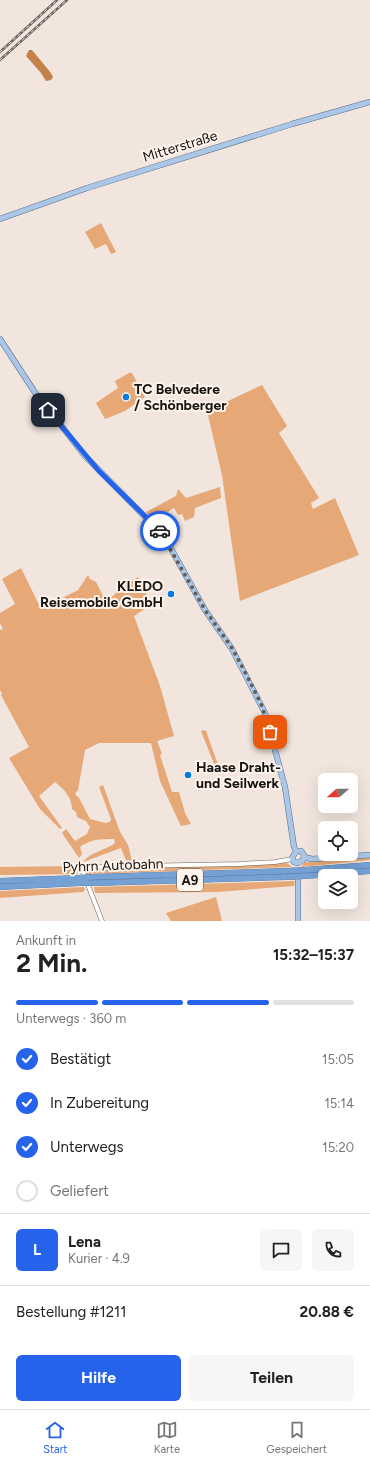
<!DOCTYPE html>
<html lang="de">
<head>
<meta charset="utf-8">
<style>
	:root { --surface:#fff; --page:#f6f6f6; --text:#222; --muted:#767676; --line:#e0e0e0; --accent:#2563eb }
	body { margin:0; font-family:Figtree,sans-serif; background:var(--page); color:var(--text); height:100vh; display:flex; flex-direction:column; font-size:15px; white-space:nowrap }
	* { box-sizing:border-box; margin:0 }
	p { font-size:13px; color:var(--muted) }
	.icon { flex:none; width:22px; height:22px; fill:none; stroke:currentColor; stroke-width:2; stroke-linecap:round; stroke-linejoin:round }
	.map { position:relative; height:921px; overflow:hidden }
	.sheet { display:flex; flex-direction:column; background:var(--surface); flex:1 }
	.sheet>* { flex:none }
	.needle { width:26px; rotate:250deg }
	.buttons { position:absolute; left:318px; top:773px; display:grid; gap:8px }
	.buttons a { display:grid; place-items:center; width:40px; height:40px; border-radius:6px; background:var(--surface); box-shadow:0 4px 16px #0002; font-size:20px }
	.pin { position:absolute; display:grid; place-items:center; width:34px; height:34px; color:#fff; margin:-17px; border-radius:8px; box-shadow:0 2px 6px #0006 }
	.courier { position:absolute; display:grid; place-items:center; width:40px; height:40px; margin:-20px; border:3px solid #2563eb; border-radius:50%; background:#fff; color:#222; box-shadow:0 1px 5px #0007 }
	.overview em { font-style:normal; font-weight:700 }
	.overview div { display:flex; flex-direction:column-reverse }
	.overview { display:flex; align-items:center; justify-content:space-between; height:68px; padding:0 16px }
	h1 { font-size:26px; font-weight:700; line-height:30px }
	.bar { display:grid; grid-template-columns:repeat(4,1fr); gap:6px 4px; align-content:center; height:48px; padding:0 16px }
	.bar i { height:5px; border-radius:3px; background:var(--line) }
	.bar .active { background:var(--accent) }
	.bar p { grid-column:span 4 }
	.line { display:flex; align-items:center; gap:10px; padding:0 16px; border-top:1px solid var(--line) }
	.line div { flex:1 }
	.round { display:grid; place-items:center; flex:none; width:42px; height:42px; border-radius:6px; background:var(--page) }
	ol { padding:0 16px; list-style:none }
	li { display:flex; align-items:center; gap:12px; height:44px }
	li p { margin-inline-start:auto }
	li .icon { padding:4px; border-radius:50%; background:var(--accent); color:#fff; stroke-width:4 }
	li:last-child { color:var(--muted) }
	li i { width:22px; height:22px; border:2px solid var(--line); border-radius:50% }
	.button { display:flex; gap:8px; margin-top:auto; padding:8px 16px }
	.button a { flex:1; height:46px; border-radius:6px; background:var(--accent); color:#fff; font-size:16px; font-weight:700; line-height:46px; text-align:center }
	.button a+a { background:var(--page); color:var(--text) }
	.tab-bar { display:flex; justify-content:space-around; align-items:center; height:56px; border-top:1px solid var(--line); background:var(--surface); font-size:11px; color:var(--muted) }
	.tab-bar a { display:grid; justify-items:center; gap:2px }
	.tab-bar .active { color:var(--accent) }
	.map>svg:first-child { display:block }
	.green { fill:#e6a877 }
	.water { fill:#c4814a }
	.lines { fill:none; stroke-linecap:round; stroke-linejoin:round }
	.minor-casing { stroke:#6d635c; stroke-width:5 }
	.major-casing { stroke:#546f90; stroke-width:6 }
	.highway-casing { stroke:#546f90; stroke-width:6 }
	.minor { stroke:#fff; stroke-width:4 }
	.major { stroke:#acc7e6; stroke-width:5 }
	.highway { stroke:#75a1d5; stroke-width:5.5 }
	.rail-casing { stroke:#6d6661; stroke-width:2.5 }
	.rail { stroke:#fef3eb; stroke-width:1; stroke-dasharray:3; stroke-linecap:butt }
	.highway-bridge-casing { stroke:#546f90; stroke-width:6; stroke-linecap:butt }
	.highway-bridge { stroke:#75a1d5; stroke-width:5.5 }
	.done { stroke:#635c57; stroke-width:4; stroke-dasharray:0 7.2 }
	.route { stroke:#2563eb; stroke-width:5 }
	.poi-dot { fill:#007ce3; stroke:#fef3eb; stroke-width:1.5 }
	.labels { text-anchor:middle; stroke-width:4; stroke-linejoin:round; paint-order:stroke }
	.shield { fill:#fef3eb; stroke:#5c5651; stroke-width:1 }
	.shield-label { font-size:13px; font-weight:bold; fill:#16120f }
	.street-label { font-size:14px; fill:#16120f; stroke:#fef3eb }
	.poi-label { font-size:14px; font-weight:bold; fill:#16120f; stroke:#fef3eb; text-anchor:start }
</style>
</head>
<body>
<div class="map">
<svg width="370" height="921" viewBox="0 0 370 921">
	<rect width="100%" height="100%" fill="#f1e5dd"/>
	<path class="green" d="M 101,223 L 116,252 L 111,254 L 106,244 L 95,249 L 85,232 Z
		M 129,373 L 132,373 L 145,397 L 125,411 L 105,419 L 96,403 L 118,388 L 115,381 Z
		M 262,385 L 287,426 L 279,433 L 319,498 L 311,503 L 313,509 L 335,498 L 359,555 L 240,601 L 222,475 L 207,411 Z
		M 220,487 L 221,498 L 195,508 L 194,517 L 185,521 L 182,514 L 178,515 L 174,508 L 154,521 L 146,512 L 176,496 L 178,489 L 186,498 Z
		M 21,568 L 41,609 L 78,590 L 88,575 L 90,579 L 96,582 L 106,602 L 124,586 L 138,577 L 151,605 L 134,616 L 160,686 L 174,736 L 157,741 L 162,754 L 160,755 L 172,792 L 179,792 L 185,813 L 191,824 L 181,826 L 160,781 L 151,743 L 99,743 L 85,750 L 78,790 L 75,794 L 79,798 L 90,819 L 105,823 L 110,822 L 111,819 L 99,787 L 103,785 L 120,832 L 128,845 L 133,865 L 128,865 L 121,848 L 83,862 C 90,852 106,850 115,843 L 114,839 C 100,839 91,839 80,847 L 82,854 L 79,858 L 62,833 L 66,829 L 75,841 L 87,834 L 90,827 L 86,821 L 77,817 L 76,812 L 72,809 C 72,797 63,788 55,782 L 39,796 L 62,828 L 60,829 L 40,809 L 9,758 L 29,747 L 1,695 L 2,694 L 0,690 L 0,630 L 3,629 L 0,623 L 0,613 L 15,604 L 2,579 Z
		M 204,730 L 206,731 L 221,773 L 218,774 L 201,731 Z
		M 370,856 L 370,860 L 301,867 L 305,862 Z
		M 287,863 L 292,867 L 86,874 L 87,869 L 91,868 L 150,868 Z
		M 76,866 L 78,874 L 0,875 L 0,867 Z
		M 295,881 L 294,886 L 217,892 L 95,893 L 94,887 Z
		M 84,887 L 85,890 L 83,892 L 0,898 L 0,891 Z
		M 216,897 L 222,921 L 171,921 L 166,913 Z"/>
	<path class="water" d="M 29,50 L 32,50 L 51,73 L 53,77 L 51,80 L 46,81 L 41,73 L 26,56 Z"/>
	<g class="lines">
		<g class="minor-casing">
			<path id="minor" d="M 102,921 L 81,867 L 239,864 L 275,862 L 292,859"/>
		</g>
		<g class="major-casing">
			<path id="major" d="M 0,219 L 87,188 L 292,124 L 370,102
				M 0,339 L 34,391 L 85,456 L 164,536 L 205,610 L 232,649 L 265,713 L 285,787 L 294,847 L 296,851
				M 296,851 L 301,851 L 304,855 L 303,860 L 298,863
				M 296,851 L 292,858 L 294,862 L 298,863
				M 304,857 L 312,859 L 370,855
				M 298,921 L 298,880"/>
		</g>
		<g class="highway-casing">
			<path id="highway" d="M 305,870 L 370,865
				M 305,876 L 370,871
				M 92,877 L 286,871
				M 0,881 L 78,878
				M 95,883 L 286,877
				M 0,887 L 80,883"/>
		</g>
		<use href="#minor" class="minor"/>
		<use href="#major" class="major"/>
		<use href="#highway" class="highway"/>
		<g class="rail-casing">
			<path id="rail" d="M 0,52 L 57,0
				M 0,60 L 67,0"/>
		</g>
		<use href="#rail" class="rail"/>
		<g class="highway-bridge-casing">
			<path id="highway-bridge" d="M 286,871 L 305,870
				M 286,877 L 305,876
				M 78,878 L 92,877
				M 80,883 L 95,883"/>
		</g>
		<use href="#highway-bridge" class="highway-bridge"/>
	</g>
	<g class="lines">
		<path class="done" d="M 160,531 L 205,610 L 232,648 L 246,674 L 262,706 L 270,732"/>
		<path class="route" d="M 48,410 L 99,471 L 160,531"/>
	</g>
	<g class="poi-dot">
		<circle cx="126" cy="397" r="4"/>
		<circle cx="171" cy="594" r="4"/>
		<circle cx="188" cy="775" r="4"/>
	</g>
	<g class="labels">
		<rect class="shield" x="177" y="869" width="26" height="22" rx="3"/>
		<g class="shield-label">
			<text x="190" y="885">A9</text>
		</g>
		<g class="street-label">
			<text transform="translate(180 146) rotate(-17)" y="5">Mitterstraße</text>
			<text transform="translate(113 865) rotate(-2)" y="5">Pyhrn Autobahn</text>
		</g>
		<g class="poi-label">
			<text x="134" y="394">TC Belvedere<tspan x="134" dy="16">/ Schönberger</tspan></text>
			<text x="163" y="591" text-anchor="end">KLEDO<tspan x="163" dy="16">Reisemobile GmbH</tspan></text>
			<text x="196" y="772">Haase Draht-<tspan x="196" dy="16">und Seilwerk</tspan></text>
		</g>
	</g>
</svg>
<div class="buttons">
<a><svg class="needle" viewBox="-14 -14 28 28"><path d="M0-13l5 13h-10z" fill="#e53935"/><path d="M0 13l5-13h-10z" fill="#767676"/></svg></a>
<a><svg class="icon" aria-label="locate" viewBox="0 0 24 24"><circle cx="12" cy="12" r="6"/><path d="M12 2v4M12 18v4M2 12h4M18 12h4"/></svg></a>
<a><svg class="icon" aria-label="layers" viewBox="0 0 24 24"><path d="M12 4l9 5-9 5-9-5zM3 14l9 5 9-5"/></svg></a>
</div>
<div class="pin" style="left:270px;top:732px;background:#ea580c"><svg class="icon" aria-label="bag" viewBox="0 0 24 24"><path d="M5 8h14l-1 12H6zM9 8a3 3 0 0 1 6 0"/></svg></div>
<div class="pin" style="left:48px;top:410px;background:#1f2937"><svg class="icon" aria-label="home" viewBox="0 0 24 24"><path d="M3 11l9-7 9 7M6 9v11h12V9"/></svg></div>
<div class="courier" style="left:160px;top:531px"><svg class="icon" aria-label="car" viewBox="0 0 24 24"><path d="M5 17H2v-5l4-1 3-4h7l3 4 3 1v5h-3M9 17h6M6 11h13"/><circle cx="7" cy="17" r="2"/><circle cx="17" cy="17" r="2"/></svg></div>
</div>
<section class="sheet">
<div class="overview"><div><h1>2 Min.</h1><p>Ankunft in</p></div><em>15:32–15:37</em></div>
<div class="bar"><i class="active"></i><i class="active"></i><i class="active"></i><i></i><p>Unterwegs · 360 m</p></div>
<ol>
<li><svg class="icon" aria-label="check" viewBox="0 0 24 24"><path d="M5 12l5 5 9-10"/></svg>Bestätigt<p>15:05</p></li>
<li><svg class="icon" aria-label="check" viewBox="0 0 24 24"><path d="M5 12l5 5 9-10"/></svg>In Zubereitung<p>15:14</p></li>
<li><svg class="icon" aria-label="check" viewBox="0 0 24 24"><path d="M5 12l5 5 9-10"/></svg>Unterwegs<p>15:20</p></li>
<li><i></i>Geliefert</li>
</ol>
<div class="line" style="height:72px"><b class="round" style="background:var(--accent);color:#fff">L</b><div><b>Lena</b><p>Kurier · 4.9</p></div><a class="round"><svg class="icon" aria-label="chat" viewBox="0 0 24 24"><path d="M4 5h16v11H9l-5 4z"/></svg></a><a class="round"><svg class="icon" aria-label="phone" viewBox="0 0 24 24"><path d="M5 4h4l2 5-3 2q2 4 5 5l2-3 5 2v4C11 20 4 13 5 4z"/></svg></a></div>
<div class="line" style="height:52px"><div>Bestellung #1211</div><b>20.88 €</b></div>
<div class="button"><a>Hilfe</a><a>Teilen</a></div>
</section>
<nav class="tab-bar">
<a class="active"><svg class="icon" aria-label="home" viewBox="0 0 24 24"><path d="M3 11l9-7 9 7M6 9v11h12V9"/></svg>Start</a>
<a><svg class="icon" aria-label="map" viewBox="0 0 24 24"><path d="M3 6l6-2 6 2 6-2v14l-6 2-6-2-6 2zM9 4v14M15 6v14"/></svg>Karte</a>
<a><svg class="icon" aria-label="saved" viewBox="0 0 24 24"><path d="M7 4h10v16l-5-4-5 4z"/></svg>Gespeichert</a>
</nav>
</body>
</html>
